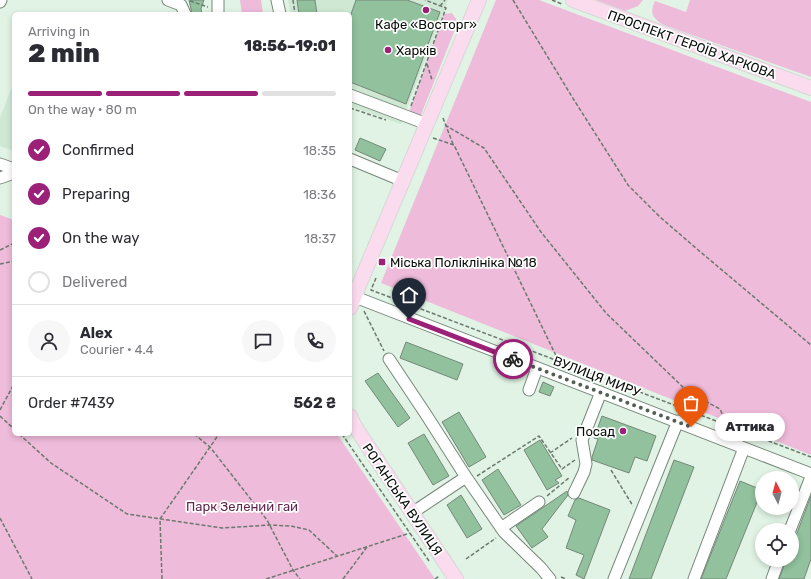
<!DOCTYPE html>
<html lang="en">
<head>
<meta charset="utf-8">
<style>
	:root { --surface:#fff; --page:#f7f7f7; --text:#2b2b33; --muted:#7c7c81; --line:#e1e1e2; --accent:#9b2078 }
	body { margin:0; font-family:Rubik,sans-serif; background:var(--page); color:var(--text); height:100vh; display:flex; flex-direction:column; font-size:15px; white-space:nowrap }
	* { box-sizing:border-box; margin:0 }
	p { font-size:13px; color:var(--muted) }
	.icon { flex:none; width:22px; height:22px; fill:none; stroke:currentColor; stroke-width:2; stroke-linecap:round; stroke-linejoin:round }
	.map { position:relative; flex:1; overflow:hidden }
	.details { position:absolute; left:12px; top:12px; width:340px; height:424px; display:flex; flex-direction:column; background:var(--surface); border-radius:6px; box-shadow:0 2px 6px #0003 }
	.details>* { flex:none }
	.needle { width:26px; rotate:354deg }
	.buttons { position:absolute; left:755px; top:471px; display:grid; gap:8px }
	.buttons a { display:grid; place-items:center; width:44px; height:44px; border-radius:50%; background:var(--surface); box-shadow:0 2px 6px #0003; font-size:20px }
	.pin { position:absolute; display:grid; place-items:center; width:34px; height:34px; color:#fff; margin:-41px -17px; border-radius:50% 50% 50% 0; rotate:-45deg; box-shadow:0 0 4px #0007 }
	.pin .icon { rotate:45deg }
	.courier { position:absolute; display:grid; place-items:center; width:40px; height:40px; margin:-20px; border:3px solid #9b2078; border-radius:50%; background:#fff; color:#222; box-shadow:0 1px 5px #0007 }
	.bubble { position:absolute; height:28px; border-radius:14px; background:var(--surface); box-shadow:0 2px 6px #0003; font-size:13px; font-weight:800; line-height:28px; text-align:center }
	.headline em { font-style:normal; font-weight:800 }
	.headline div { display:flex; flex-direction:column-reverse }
	.headline { display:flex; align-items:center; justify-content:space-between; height:68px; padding:0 16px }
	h1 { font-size:26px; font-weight:800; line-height:30px }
	.bar { display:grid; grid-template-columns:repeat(4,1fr); gap:6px 4px; align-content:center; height:48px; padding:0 16px }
	.bar i { height:5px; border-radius:3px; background:var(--line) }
	.bar .active { background:var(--accent) }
	.bar p { grid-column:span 4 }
	.line { display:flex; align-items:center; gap:10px; padding:0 16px; border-top:1px solid var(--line) }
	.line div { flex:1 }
	.round { display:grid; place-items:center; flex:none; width:42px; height:42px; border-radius:21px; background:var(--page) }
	ol { padding:0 16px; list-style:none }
	li { display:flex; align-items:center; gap:12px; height:44px }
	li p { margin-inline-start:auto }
	li .icon { padding:4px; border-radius:50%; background:var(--accent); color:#fff; stroke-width:4 }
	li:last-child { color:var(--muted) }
	li i { width:22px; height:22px; border:2px solid var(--line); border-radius:50% }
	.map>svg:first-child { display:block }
	.built { fill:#cee8d4 }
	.green { fill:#eebbda }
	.building { fill:#91c19d; stroke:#77877a }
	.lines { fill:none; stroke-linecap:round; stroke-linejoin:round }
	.minor-casing { stroke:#77877b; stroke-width:13 }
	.major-casing { stroke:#d7d8d7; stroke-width:16 }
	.path { stroke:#6c786f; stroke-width:1.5; stroke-dasharray:4 2; stroke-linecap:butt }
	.minor { stroke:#fff; stroke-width:11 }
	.major { stroke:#fbdcef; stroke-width:14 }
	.done { stroke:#535e55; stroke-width:4; stroke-dasharray:0 7.2 }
	.route { stroke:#9b2078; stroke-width:5 }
	.poi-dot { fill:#9b2078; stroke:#fff; stroke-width:1.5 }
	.labels { text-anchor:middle; stroke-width:3.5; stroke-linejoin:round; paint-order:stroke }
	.poi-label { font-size:13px; fill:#070d08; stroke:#fff; text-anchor:start }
	.street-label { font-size:13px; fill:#070d08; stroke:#fff }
	.park-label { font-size:13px; fill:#62264e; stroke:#fff }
</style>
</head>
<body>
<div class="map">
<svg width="811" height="579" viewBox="0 0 811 579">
	<rect width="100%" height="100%" fill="#e0f3e4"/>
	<path class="built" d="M 288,0 L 448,0 L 401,124 L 350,106 L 350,14 L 291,14 Z
		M 14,81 L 14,151 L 0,146 L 0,118 Z"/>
	<path class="green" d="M 240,0 L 261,0 L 263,14 L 242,14 Z
		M 496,0 L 539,0 L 811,102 L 811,455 L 381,283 Z
		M 596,0 L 643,0 L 638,6 L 625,11 Z
		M 690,0 L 811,0 L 811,77 L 664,25 C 653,19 649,13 655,1 L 686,12 Z
		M 452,13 L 458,22 L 420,117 L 409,112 L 444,14 Z
		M 0,215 L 14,220 L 14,434 L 337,434 L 435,579 L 0,579 Z"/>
	<path class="building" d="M 189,0 L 204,0 L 201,9 L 202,14 L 192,14 Z
		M 297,0 L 315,0 L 317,14 L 299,14 Z
		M 356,0 L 407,0 L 440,12 L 406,104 L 350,82 L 350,17 Z
		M 360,138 L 386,149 L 380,161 L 355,150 Z
		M 406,342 L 463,364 L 457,380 L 400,358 Z
		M 378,373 L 410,418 L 398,427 L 365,381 Z
		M 543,382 L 554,387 L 550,396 L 539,392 Z
		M 459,412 L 486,457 L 469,467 L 442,422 Z
		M 602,416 L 656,436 L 647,461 L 635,457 L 629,473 L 592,460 L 592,457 L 598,439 L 594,438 Z
		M 424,434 L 449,476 L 433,485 L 408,443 Z
		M 540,440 L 562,476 L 555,480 L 559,483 L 547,490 L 524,450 Z
		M 674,460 L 694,467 L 651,579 L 629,579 Z
		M 498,469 L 521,505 L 504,515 L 482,480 Z
		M 740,481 L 762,490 L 726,579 L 701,579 Z
		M 567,491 L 568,495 L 542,529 L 548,537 L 532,548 L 516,526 Z
		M 461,495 L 482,529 L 467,538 L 447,505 Z
		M 811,496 L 811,559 L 804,579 L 779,579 L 786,560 L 792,560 L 792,539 L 797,533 Z
		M 579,498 L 610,510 L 584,579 L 576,575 L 584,555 L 566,548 L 576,520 L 568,516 L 575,500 Z"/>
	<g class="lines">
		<g class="minor-casing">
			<path id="minor" d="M 168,0 L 181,5 L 185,14
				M 218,0 L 218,14
				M 277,0 L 280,14
				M 0,2 L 1,0
				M 350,95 L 427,124
				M 350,159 L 403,181
				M 0,164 L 14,169
				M 0,178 L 14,173
				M 350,295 L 811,474
				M 389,359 L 425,413 L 466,477 L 504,532 L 541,568 L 550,579
				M 529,390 L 537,368
				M 574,493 L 584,472 L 586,464 L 582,440 L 601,392
				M 412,513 L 466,477
				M 501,528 L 539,502
				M 790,530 L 811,477
				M 614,579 L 678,421
				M 694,579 L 744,448
				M 772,579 L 779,560"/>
		</g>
		<g class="major-casing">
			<path id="major" d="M 573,0 L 811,88
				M 350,308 L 359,285 L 479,0
				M 350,416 L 354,425 L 456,579"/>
		</g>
		<path class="path" d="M 293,0 L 295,14
			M 513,0 L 574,100 L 628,185 L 660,217 L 697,249 L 811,345
			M 552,0 L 562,4
			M 190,1 L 208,7
			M 440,6 L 445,0
			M 427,64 L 432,80
			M 411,106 L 446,8 L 425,0
			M 350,108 L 386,120
			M 443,118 L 453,144
			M 445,125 L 484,148 L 541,232 L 606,313 L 688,392 L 720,409 L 727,425
			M 433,138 L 454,145 L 561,366
			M 0,250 L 14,243
			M 0,264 L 14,261
			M 376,278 L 371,290 L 811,457
			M 364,311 L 384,351
			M 0,410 L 14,384
			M 0,416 L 14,429
			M 19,434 L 51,463 L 127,514 L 222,528 L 270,525 L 291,526 L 309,530 L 337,556
			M 194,434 L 210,447 L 267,520 L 293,570 L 300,579
			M 342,434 L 429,561
			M 550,453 L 572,438
			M 611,470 L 633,506
			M 477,476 L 539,436 L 562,469 L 575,460
			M 547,496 L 570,477
			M 0,518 L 32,579
			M 466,559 L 496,538
			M 561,577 L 566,579
			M 162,579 L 160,519 L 219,434
			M 266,579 L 410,533
			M 343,579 L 367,547
			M 435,579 L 439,576"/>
		<use href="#minor" class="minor"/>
		<use href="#major" class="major"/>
	</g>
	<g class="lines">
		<path class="done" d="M 513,359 L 691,427"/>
		<path class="route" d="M 409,319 L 513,359"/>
	</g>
	<g class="poi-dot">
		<circle cx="426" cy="10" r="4"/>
		<circle cx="388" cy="50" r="4"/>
		<rect x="378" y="258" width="8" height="8" rx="2"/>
		<circle cx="623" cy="431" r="4"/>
	</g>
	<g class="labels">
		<g class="poi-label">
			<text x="426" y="29" text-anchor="middle">Кафе «Восторг»</text>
			<text x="396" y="55">Харків</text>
			<text x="390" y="267">Міська Поліклініка №18</text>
			<text x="615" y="436" text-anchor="end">Посад</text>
		</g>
		<g class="street-label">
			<text transform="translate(692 44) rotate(20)" y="5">ПРОСПЕКТ ГЕРОЇВ ХАРКОВА</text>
			<text transform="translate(597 376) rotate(21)" y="5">ВУЛИЦЯ МИРУ</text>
			<text transform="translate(403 499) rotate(56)" y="5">РОГАНСЬКА ВУЛИЦЯ</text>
		</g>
		<g class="park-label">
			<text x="242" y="511">Парк Зелений гай</text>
		</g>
	</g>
</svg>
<div class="buttons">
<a><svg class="needle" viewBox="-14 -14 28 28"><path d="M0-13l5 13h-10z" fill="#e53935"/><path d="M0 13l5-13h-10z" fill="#7c7c81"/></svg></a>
<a><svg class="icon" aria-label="locate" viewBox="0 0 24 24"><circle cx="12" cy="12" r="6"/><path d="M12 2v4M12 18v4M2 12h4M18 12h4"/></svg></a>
</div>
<div class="pin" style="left:691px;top:427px;background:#ea580c"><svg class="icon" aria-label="bag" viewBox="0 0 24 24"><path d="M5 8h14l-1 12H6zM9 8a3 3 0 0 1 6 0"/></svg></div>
<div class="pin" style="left:409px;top:319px;background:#1f2937"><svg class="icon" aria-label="home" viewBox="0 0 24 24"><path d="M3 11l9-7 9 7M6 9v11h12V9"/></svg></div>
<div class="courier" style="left:513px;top:359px"><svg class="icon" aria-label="bike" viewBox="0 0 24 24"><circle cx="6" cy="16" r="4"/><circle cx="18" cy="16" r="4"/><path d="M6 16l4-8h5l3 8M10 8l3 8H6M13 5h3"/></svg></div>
<div class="bubble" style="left:715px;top:413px;width:70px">Аттика</div>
<section class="details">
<div class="headline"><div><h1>2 min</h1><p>Arriving in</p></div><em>18:56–19:01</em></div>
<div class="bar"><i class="active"></i><i class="active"></i><i class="active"></i><i></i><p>On the way · 80 m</p></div>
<ol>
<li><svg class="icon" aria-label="check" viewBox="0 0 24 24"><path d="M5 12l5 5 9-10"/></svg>Confirmed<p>18:35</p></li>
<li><svg class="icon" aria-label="check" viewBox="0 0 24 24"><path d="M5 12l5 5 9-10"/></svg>Preparing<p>18:36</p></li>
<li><svg class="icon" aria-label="check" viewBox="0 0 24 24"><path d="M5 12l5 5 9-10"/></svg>On the way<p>18:37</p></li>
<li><i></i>Delivered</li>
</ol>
<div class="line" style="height:72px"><a class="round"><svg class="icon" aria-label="person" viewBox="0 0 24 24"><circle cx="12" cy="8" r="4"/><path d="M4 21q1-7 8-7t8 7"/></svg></a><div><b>Alex</b><p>Courier · 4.4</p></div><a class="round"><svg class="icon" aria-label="chat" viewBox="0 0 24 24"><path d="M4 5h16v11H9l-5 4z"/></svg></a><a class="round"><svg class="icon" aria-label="phone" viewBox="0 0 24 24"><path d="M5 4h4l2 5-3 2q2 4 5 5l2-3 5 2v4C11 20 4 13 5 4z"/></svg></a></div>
<div class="line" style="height:52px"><div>Order #7439</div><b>562 ₴</b></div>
</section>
</div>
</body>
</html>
